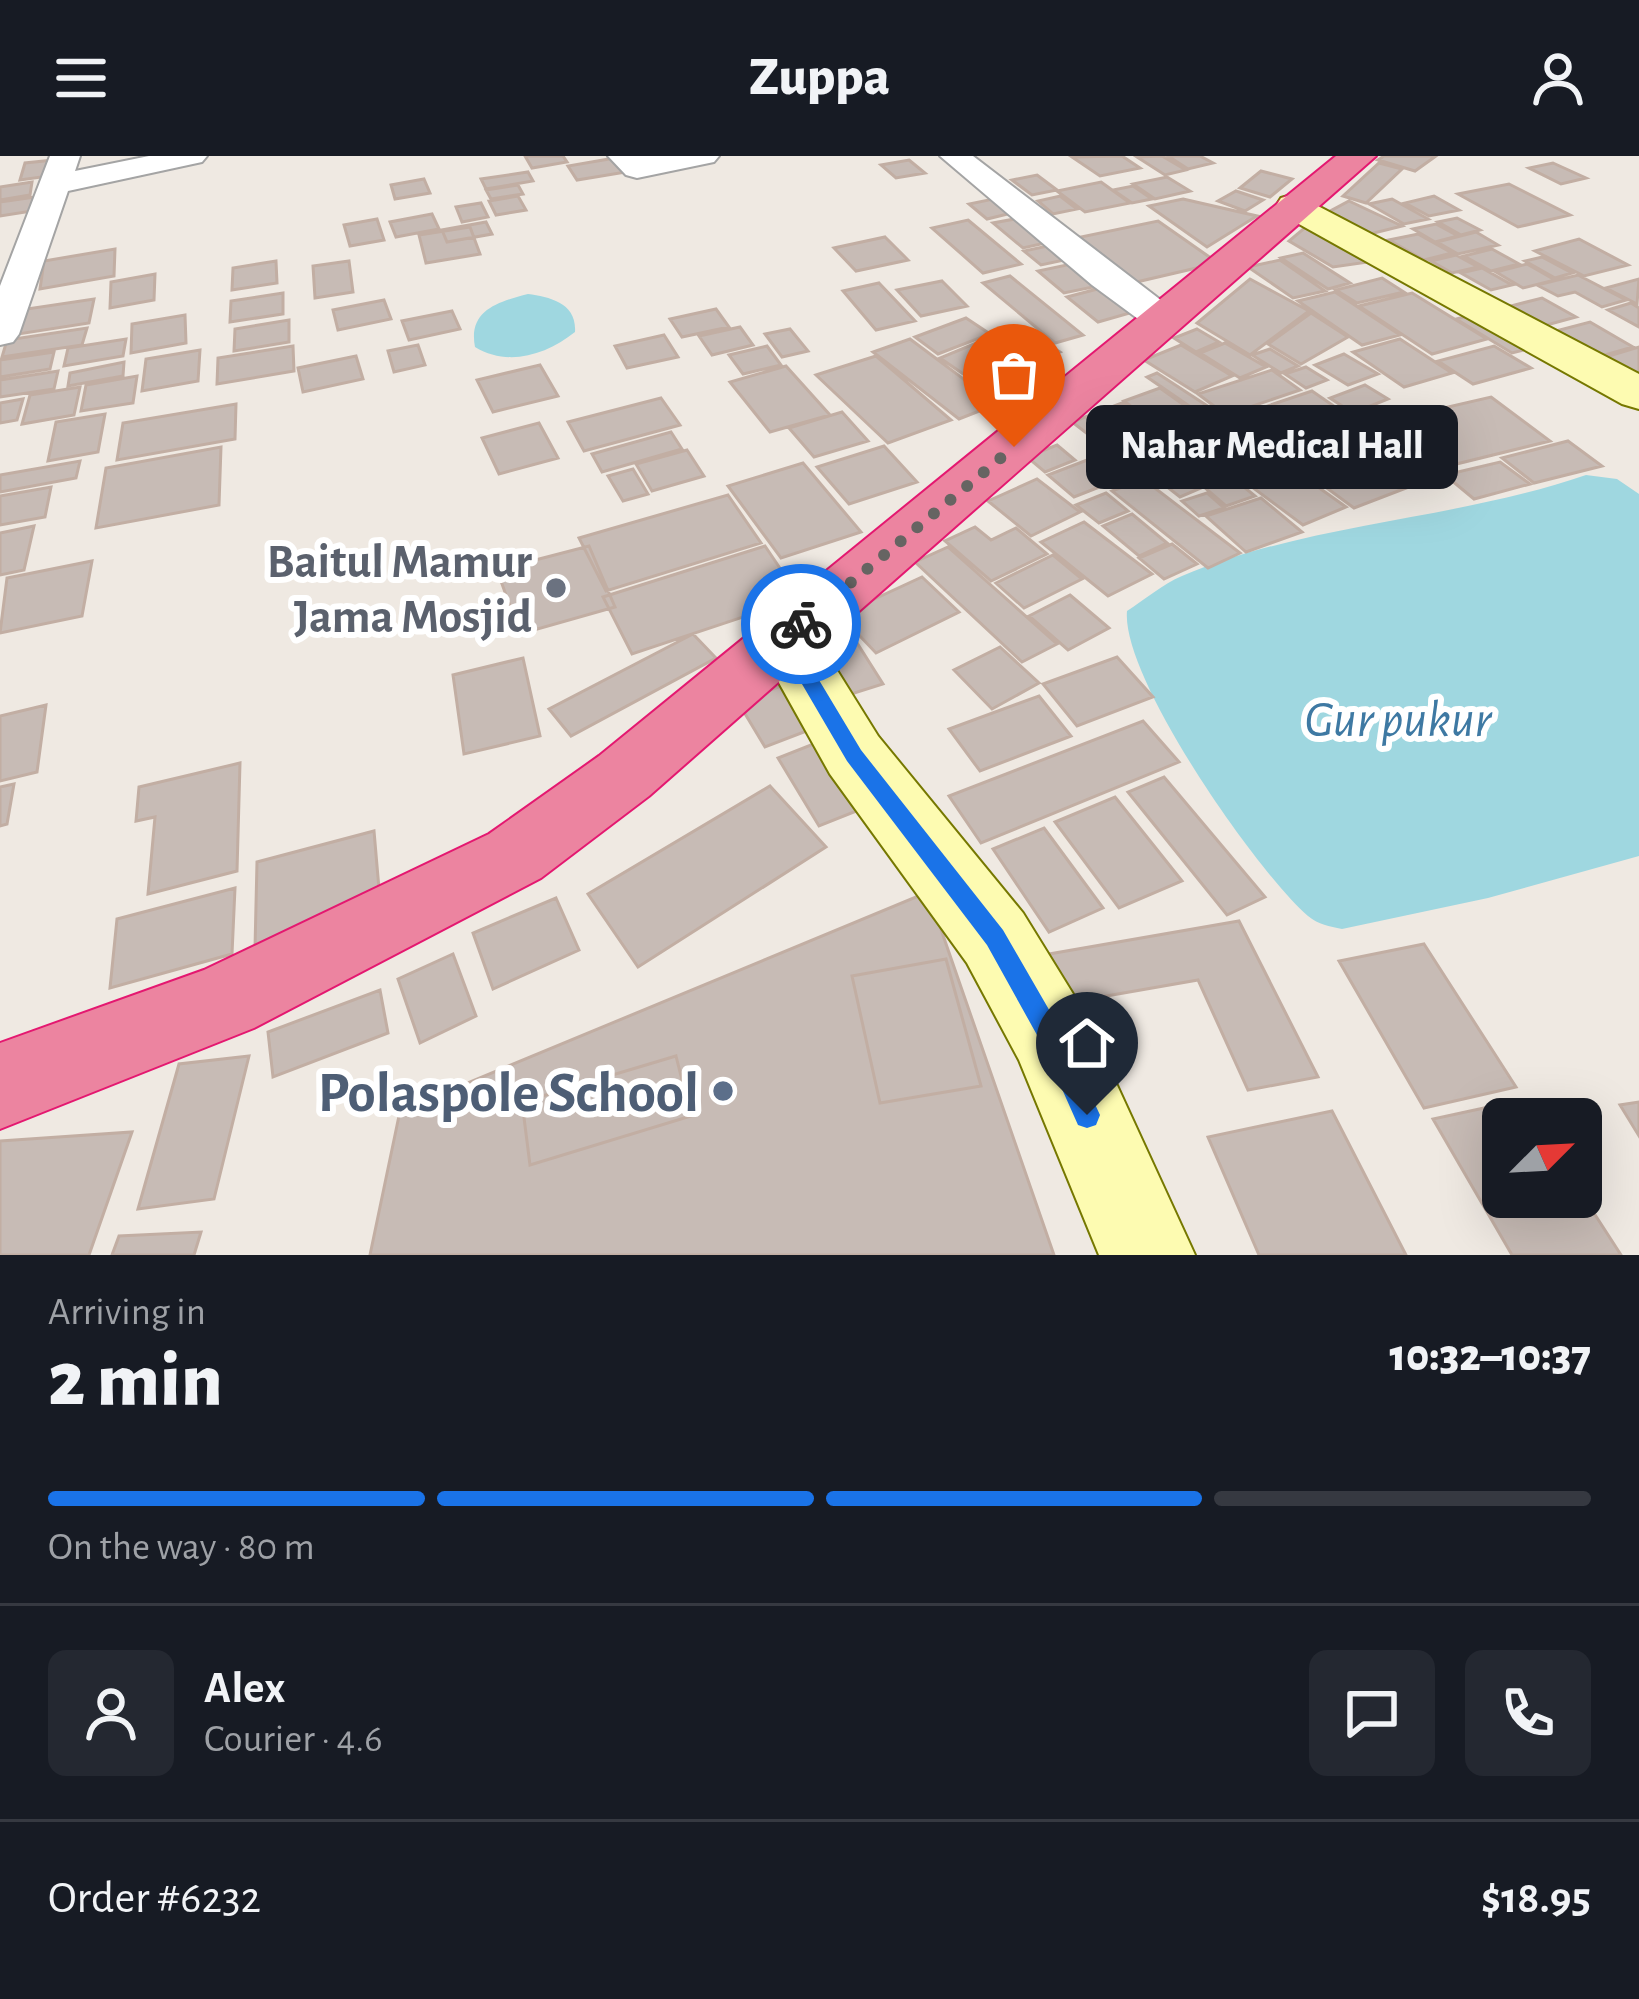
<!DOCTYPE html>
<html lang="en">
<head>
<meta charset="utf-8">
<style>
	:root { --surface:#171b24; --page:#242831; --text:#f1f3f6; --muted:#9ea1a6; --line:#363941; --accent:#1a73e8 }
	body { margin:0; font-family:"Alegreya Sans",sans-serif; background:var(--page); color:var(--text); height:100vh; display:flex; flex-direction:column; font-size:45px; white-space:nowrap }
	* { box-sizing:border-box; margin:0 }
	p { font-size:39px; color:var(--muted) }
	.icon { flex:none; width:66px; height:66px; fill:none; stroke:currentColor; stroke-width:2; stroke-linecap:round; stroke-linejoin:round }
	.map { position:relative; height:1099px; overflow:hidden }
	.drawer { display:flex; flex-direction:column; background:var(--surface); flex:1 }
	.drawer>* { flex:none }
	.needle { width:78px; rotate:66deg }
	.tools { position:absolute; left:1482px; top:942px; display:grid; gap:24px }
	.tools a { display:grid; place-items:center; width:120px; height:120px; border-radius:18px; background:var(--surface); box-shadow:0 12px 48px #0002; font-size:60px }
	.pin { position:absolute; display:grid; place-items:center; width:102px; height:102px; color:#fff; margin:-123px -51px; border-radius:50% 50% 50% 0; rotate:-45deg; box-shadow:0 0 12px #0007 }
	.pin .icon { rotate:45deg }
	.courier { position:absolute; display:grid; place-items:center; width:120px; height:120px; margin:-60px; border:9px solid #1a73e8; border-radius:50%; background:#fff; color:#222; box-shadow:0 3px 15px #0007 }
	.bubble { position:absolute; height:84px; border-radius:18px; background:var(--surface); box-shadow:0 12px 48px #0002; font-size:39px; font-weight:800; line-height:84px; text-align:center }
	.overview em { font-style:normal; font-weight:800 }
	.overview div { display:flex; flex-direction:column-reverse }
	.overview { display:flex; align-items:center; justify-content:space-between; height:204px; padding:0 48px }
	h1 { font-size:78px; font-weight:800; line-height:90px }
	.bar { display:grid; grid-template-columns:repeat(4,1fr); gap:18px 12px; align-content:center; height:144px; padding:0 48px }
	.bar i { height:15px; border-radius:9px; background:var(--line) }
	.bar .selected { background:var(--accent) }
	.bar p { grid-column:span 4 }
	.line { display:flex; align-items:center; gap:30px; padding:0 48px; border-top:3px solid var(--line) }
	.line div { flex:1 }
	.round { display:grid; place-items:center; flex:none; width:126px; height:126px; border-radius:18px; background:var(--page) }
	header { display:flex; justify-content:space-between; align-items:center; height:156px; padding:0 48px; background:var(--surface); font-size:54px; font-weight:800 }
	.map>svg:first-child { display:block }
	.water { fill:#9fd7e0 }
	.building { fill:#c7bbb5; stroke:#c2aea3; stroke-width:3 }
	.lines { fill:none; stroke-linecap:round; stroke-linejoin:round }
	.street-casing { stroke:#a4a4a4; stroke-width:4 }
	.secondary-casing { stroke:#767800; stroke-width:4 }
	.highway-casing { stroke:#e41870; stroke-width:4 }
	.street { fill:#fff; fill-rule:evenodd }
	.secondary { fill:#fdfbb1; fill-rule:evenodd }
	.highway { fill:#ec84a0; fill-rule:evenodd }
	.route { fill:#1a73e8 }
	.done { stroke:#666462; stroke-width:12; stroke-dasharray:0 21.6 }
	.worship-dot { fill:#6b7280; stroke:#fff; stroke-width:4.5 }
	.service-dot { fill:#5c6f8a; stroke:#fff; stroke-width:4.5 }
	.labels { text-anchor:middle; stroke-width:12; stroke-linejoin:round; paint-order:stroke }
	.worship-label { font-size:48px; font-weight:bold; fill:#5b616d; stroke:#fff; text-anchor:end }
	.water-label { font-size:51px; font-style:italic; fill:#3e79a3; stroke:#fff }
	.near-service-label { font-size:57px; font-weight:bold; fill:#4e5e75; stroke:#fff; text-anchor:end }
</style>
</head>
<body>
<header><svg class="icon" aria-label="menu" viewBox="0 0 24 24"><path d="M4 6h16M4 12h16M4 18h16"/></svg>Zuppa<svg class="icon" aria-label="person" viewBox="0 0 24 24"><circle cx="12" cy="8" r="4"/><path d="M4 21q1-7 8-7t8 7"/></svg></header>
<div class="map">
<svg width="1639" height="1099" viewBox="0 0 1639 1099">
	<rect width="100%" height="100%" fill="#efe9e2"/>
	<path class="water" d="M 528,138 C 550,141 577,147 575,176 C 546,199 508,211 475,191 C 468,155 497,146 528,138 Z
		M 1586,319 L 1617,323 L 1639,338 L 1639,700 L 1488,742 L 1342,773 C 1329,770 1319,769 1308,760 C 1256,715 1121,521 1127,455 C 1144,444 1163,428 1182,420 C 1307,367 1456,364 1586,319 Z"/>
	<path class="building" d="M 525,0 L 563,0 L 567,6 L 532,12 Z
		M 1122,0 L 1140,12 L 1100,20 L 1072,1 Z
		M 1162,0 L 1186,14 L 1165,19 L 1137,1 Z
		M 1168,0 L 1200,0 L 1213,7 L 1188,13 Z
		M 1384,0 L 1436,0 L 1415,15 L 1378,4 Z
		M 615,2 L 626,16 L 577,24 L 568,10 Z
		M 54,4 L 49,20 L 20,24 L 25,7 Z
		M 909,4 L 925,17 L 896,22 L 881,9 Z
		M 1379,7 L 1402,13 L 1366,47 L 1343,40 Z
		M 1553,7 L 1586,22 L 1561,28 L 1529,12 Z
		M 1261,15 L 1292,23 L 1270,41 L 1240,32 Z
		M 528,16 L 533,25 L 486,33 L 481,23 Z
		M 1037,19 L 1057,34 L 1032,39 L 1012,24 Z
		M 1167,21 L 1190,35 L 1155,43 L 1133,28 Z
		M 424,23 L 430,37 L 395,43 L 391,29 Z
		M 32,26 L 30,39 L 0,44 L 0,31 Z
		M 1101,26 L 1130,47 L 1085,56 L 1057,35 Z
		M 1509,28 L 1570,59 L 1518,71 L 1458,38 Z
		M 518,29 L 523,38 L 491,43 L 486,34 Z
		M 1133,30 L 1152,43 L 1132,47 L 1113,34 Z
		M 1236,35 L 1263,44 L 1245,55 L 1218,45 Z
		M 518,40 L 526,54 L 496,59 L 489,45 Z
		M 1060,40 L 1077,53 L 1053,58 L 1038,45 Z
		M 1434,40 L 1459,54 L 1429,60 L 1405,47 Z
		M 35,41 L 32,55 L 0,60 L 0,46 Z
		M 998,42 L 1016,56 L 987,63 L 969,48 Z
		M 1183,43 L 1257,60 L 1207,91 L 1149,50 Z
		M 1392,43 L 1428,63 L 1404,68 L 1369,48 Z
		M 1349,45 L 1402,70 L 1362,80 L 1321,60 Z
		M 481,47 L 488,61 L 462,66 L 456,51 Z
		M 432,58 L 439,73 L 396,81 L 390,66 Z
		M 1020,62 L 1050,86 L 1023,92 L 993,67 Z
		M 1457,62 L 1480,74 L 1461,79 L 1438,66 Z
		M 377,63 L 384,84 L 350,90 L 344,69 Z
		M 968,64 L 1021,108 L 983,117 L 932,72 Z
		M 1158,65 L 1218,107 L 1132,127 L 1076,82 Z
		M 1313,65 L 1389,103 L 1333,111 L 1289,85 Z
		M 486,66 L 492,78 L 447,86 L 442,74 Z
		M 1436,68 L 1458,80 L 1435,86 L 1413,73 Z
		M 470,71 L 480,98 L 426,107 L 419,79 Z
		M 1476,76 L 1498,89 L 1458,98 L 1437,86 Z
		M 1418,78 L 1452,97 L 1424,104 L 1389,84 Z
		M 885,81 L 908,104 L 856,115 L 834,92 Z
		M 1579,83 L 1628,109 L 1584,120 L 1535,95 Z
		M 1052,89 L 1069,103 L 1041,109 L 1024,95 Z
		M 115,93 L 114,120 L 40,133 L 44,105 Z
		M 1492,93 L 1519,108 L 1491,115 L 1464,100 Z
		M 1303,97 L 1350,127 L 1328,133 L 1281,102 Z
		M 1456,99 L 1478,111 L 1452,117 L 1431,105 Z
		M 1542,101 L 1572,117 L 1555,122 L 1525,105 Z
		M 1280,104 L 1325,135 L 1293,142 L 1248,111 Z
		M 276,105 L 277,127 L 232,134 L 233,112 Z
		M 349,105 L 353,136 L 315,142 L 313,110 Z
		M 1076,107 L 1103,129 L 1064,137 L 1038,115 Z
		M 1527,108 L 1555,124 L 1523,132 L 1496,116 Z
		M 1482,112 L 1512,129 L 1491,134 L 1461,117 Z
		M 155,118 L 154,144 L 110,152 L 111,126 Z
		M 1578,119 L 1626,144 L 1602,151 L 1575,136 L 1558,140 L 1537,129 Z
		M 1010,120 L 1083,179 L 1055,187 L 983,127 Z
		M 1382,122 L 1404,136 L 1357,147 L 1336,134 Z
		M 1250,123 L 1309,155 L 1250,199 L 1197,167 Z
		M 1639,123 L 1637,148 L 1606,132 Z
		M 942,125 L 967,150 L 921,160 L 897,134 Z
		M 879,127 L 915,165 L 876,174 L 843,135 Z
		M 1105,131 L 1137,155 L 1098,166 L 1067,141 Z
		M 1335,136 L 1400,179 L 1362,189 L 1298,145 Z
		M 283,137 L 283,158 L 230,166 L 231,145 Z
		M 1412,137 L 1487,183 L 1432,198 L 1359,150 Z
		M 1542,142 L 1576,161 L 1536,172 L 1503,152 Z
		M 94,143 L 89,167 L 12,179 L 20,154 Z
		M 384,144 L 391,163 L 338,174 L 333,154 Z
		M 1631,147 L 1639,152 L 1639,171 L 1608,154 Z
		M 716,153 L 729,171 L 682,181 L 670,163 Z
		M 452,155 L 460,173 L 409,184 L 402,165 Z
		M 1311,157 L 1348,181 L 1301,208 L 1268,188 Z
		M 1479,157 L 1536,191 L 1512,197 L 1456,163 Z
		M 185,159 L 186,187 L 131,197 L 132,168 Z
		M 966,162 L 990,178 L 938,198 L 915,181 Z
		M 289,164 L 289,186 L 234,195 L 235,173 Z
		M 1590,166 L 1633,191 L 1591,203 L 1548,177 Z
		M 740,171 L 753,189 L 712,199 L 699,180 Z
		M 87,172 L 82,189 L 2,201 L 7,184 Z
		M 790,173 L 808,195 L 782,201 L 765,178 Z
		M 1197,173 L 1219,186 L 1196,196 L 1174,182 Z
		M 664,179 L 678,201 L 627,212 L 615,190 Z
		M 993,180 L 1045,213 L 991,237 L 940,202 Z
		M 1034,180 L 1060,196 L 1037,206 L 1012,189 Z
		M 126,183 L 123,200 L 64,210 L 68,192 Z
		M 910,183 L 997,248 L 959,263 L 873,196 Z
		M 1400,183 L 1452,217 L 1404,231 L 1353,196 Z
		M 1225,187 L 1266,211 L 1240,222 L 1200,197 Z
		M 418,189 L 425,209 L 394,216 L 388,195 Z
		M 1181,189 L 1232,220 L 1195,236 L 1144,204 Z
		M 293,190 L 294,215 L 217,228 L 218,202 Z
		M 767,190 L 781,209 L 743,218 L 729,199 Z
		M 1494,190 L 1531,212 L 1473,228 L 1438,205 Z
		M 1639,191 L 1639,216 L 1627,219 L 1599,203 Z
		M 1270,193 L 1298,210 L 1281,217 L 1252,199 Z
		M 200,194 L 198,225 L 142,235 L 146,203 Z
		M 54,196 L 50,213 L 0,221 L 0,204 Z
		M 1344,198 L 1378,218 L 1348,229 L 1315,209 Z
		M 356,200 L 363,223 L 303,236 L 298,212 Z
		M 876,200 L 951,264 L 888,287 L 816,219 Z
		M 124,206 L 123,220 L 68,230 L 70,217 Z
		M 540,209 L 558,240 L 493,256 L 477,224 Z
		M 786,210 L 830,259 L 770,276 L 730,226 Z
		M 1306,211 L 1327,224 L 1306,232 L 1285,218 Z
		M 1272,214 L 1300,234 L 1226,259 L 1198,238 Z
		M 58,215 L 54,233 L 0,241 L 0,224 Z
		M 1157,217 L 1206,249 L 1195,254 L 1147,221 Z
		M 137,220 L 133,247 L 81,255 L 86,229 Z
		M 1365,229 L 1388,243 L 1353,257 L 1330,242 Z
		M 80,231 L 74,259 L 22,268 L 30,239 Z
		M 1160,232 L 1198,259 L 1161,273 L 1124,245 Z
		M 1312,235 L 1341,255 L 1258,285 L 1229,263 Z
		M 1491,241 L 1550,285 L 1440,312 L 1383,266 Z
		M 661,242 L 680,269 L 584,295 L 568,266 Z
		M 23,243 L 17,264 L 0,267 L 0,247 Z
		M 1122,247 L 1170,282 L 1119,302 L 1072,266 Z
		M 236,248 L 235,283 L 117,304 L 123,267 Z
		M 842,256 L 868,285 L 814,301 L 789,272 Z
		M 1214,257 L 1346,351 L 1303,369 L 1173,272 Z
		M 105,258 L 98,296 L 48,305 L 56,266 Z
		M 1340,261 L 1374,285 L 1298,313 L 1265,287 Z
		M 539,267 L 558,302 L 499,318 L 482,282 Z
		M 671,276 L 682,293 L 602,316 L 592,298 Z
		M 1170,285 L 1222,323 L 1180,341 L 1129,301 Z
		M 1390,285 L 1425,309 L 1395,321 L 1360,296 Z
		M 1568,285 L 1602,310 L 1534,327 L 1502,302 Z
		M 1057,289 L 1075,304 L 1045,316 L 1027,301 Z
		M 884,290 L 917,326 L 849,348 L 817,311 Z
		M 221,291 L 219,349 L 96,372 L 106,312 Z
		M 687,294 L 704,320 L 652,335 L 636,308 Z
		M 1108,296 L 1135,317 L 1074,341 L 1048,319 Z
		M 1356,297 L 1406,332 L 1354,352 L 1305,316 Z
		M 80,305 L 76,322 L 0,336 L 0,319 Z
		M 1500,306 L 1530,328 L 1474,343 L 1445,319 Z
		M 803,307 L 861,376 L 781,402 L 728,330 Z
		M 633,313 L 648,338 L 623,345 L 608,320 Z
		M 1233,322 L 1255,340 L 1226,350 L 1204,331 Z
		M 1037,323 L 1080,356 L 1031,380 L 988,345 Z
		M 1143,323 L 1240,397 L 1208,412 L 1112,335 Z
		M 51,331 L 45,361 L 0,369 L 0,340 Z
		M 1106,337 L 1128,355 L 1099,367 L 1076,349 Z
		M 1207,337 L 1224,352 L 1199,360 L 1182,345 Z
		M 728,339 L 761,387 L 606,435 L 579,382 Z
		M 1261,342 L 1302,376 L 1246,396 L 1206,360 Z
		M 1132,358 L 1167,387 L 1139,400 L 1103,370 Z
		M 1084,366 L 1152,418 L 1108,440 L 1041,386 Z
		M 34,370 L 24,414 L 0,419 L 0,377 Z
		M 975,371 L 991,384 L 1016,372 L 1047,398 L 991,425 L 945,385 Z
		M 1172,388 L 1197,408 L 1164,423 L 1139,402 Z
		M 589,390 L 615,451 L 520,478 L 497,414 Z
		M 765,390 L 800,442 L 632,498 L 603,441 Z
		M 948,391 L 1057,488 L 1022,506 L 915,406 Z
		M 1053,399 L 1082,423 L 1024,452 L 996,427 Z
		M 92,405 L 82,460 L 0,477 L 7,422 Z
		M 922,421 L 959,456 L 876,497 L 840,459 Z
		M 1070,439 L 1109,472 L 1068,494 L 1029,460 Z
		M 847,471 L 883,528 L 829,545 L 795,487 Z
		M 693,478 L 716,502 L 571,580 L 549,553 Z
		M 1000,491 L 1039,527 L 992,553 L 954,514 Z
		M 1117,501 L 1153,541 L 1077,570 L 1043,528 Z
		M 523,502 L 540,580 L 464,598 L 453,519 Z
		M 789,527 L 817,571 L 765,591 L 738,546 Z
		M 1039,540 L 1071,580 L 980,615 L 949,573 Z
		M 46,549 L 37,616 L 0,625 L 0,560 Z
		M 1143,565 L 1179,606 L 981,687 L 949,640 Z
		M 836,579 L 879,646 L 819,670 L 778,602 Z
		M 240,607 L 237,715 L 148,738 L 155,661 L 136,665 L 139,631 Z
		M 1164,621 L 1265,741 L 1227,759 L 1128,636 Z
		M 14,628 L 7,668 L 0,670 L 0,631 Z
		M 770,630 L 826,691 L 638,811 L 588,738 Z
		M 1115,641 L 1182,725 L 1119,752 L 1055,666 Z
		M 1044,672 L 1103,752 L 1049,776 L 993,693 Z
		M 374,675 L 381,756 L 255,792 L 257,706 Z
		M 235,732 L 232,798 L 110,832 L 117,763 Z
		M 928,736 L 1054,1099 L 370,1099 L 400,955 Z
		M 556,742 L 579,794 L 493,833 L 473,777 Z
		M 1239,765 L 1318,921 L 1248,934 L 1198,824 L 1049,850 L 1032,801 Z
		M 1424,788 L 1516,931 L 1424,952 L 1339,805 Z
		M 453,798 L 476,860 L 420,887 L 398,823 Z
		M 946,803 L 981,930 L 880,947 L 852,820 Z
		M 380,834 L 388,877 L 273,921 L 268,876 Z
		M 249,900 L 214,1043 L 138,1053 L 179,908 Z
		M 676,900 L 691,960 L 530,1009 L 522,946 Z
		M 1521,944 L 1533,963 L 1503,963 L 1503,1041 L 1581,1041 L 1581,1037 L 1621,1099 L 1512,1099 L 1433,963 Z
		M 1639,946 L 1639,980 L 1620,949 Z
		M 1332,955 L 1406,1099 L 1259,1099 L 1208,981 Z
		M 132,976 L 89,1099 L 0,1099 L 0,985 Z
		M 201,1076 L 194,1099 L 112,1099 L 119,1080 Z"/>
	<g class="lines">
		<g class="street-casing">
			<path id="street" d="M 50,0 L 80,0 L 75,15 L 149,0 L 207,0 L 202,6 L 68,35 L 19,178 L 13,186 L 0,189 L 0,130 Z
				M 608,0 L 719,0 L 714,6 L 637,22 L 626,19 Z
				M 940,0 L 973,0 L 1175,155 L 1180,163 L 1175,171 L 1149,171 L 1092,129 Z"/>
		</g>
		<g class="secondary-casing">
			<path id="secondary" d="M 1295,38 L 1639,218 L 1639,253 L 1622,248 L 1281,58 L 1276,50 L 1281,42 Z
				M 785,460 L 807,466 L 878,580 L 1023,757 L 1081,851 L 1195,1099 L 1099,1099 L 1019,904 L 967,807 L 830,618 L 754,482 L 763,466 Z"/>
		</g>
		<g class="highway-casing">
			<path id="highway" d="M 1336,0 L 1376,0 L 649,640 L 541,722 L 254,872 L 0,973 L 0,887 L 204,814 L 489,678 L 599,600 Z"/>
		</g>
		<use href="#street" class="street"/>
		<use href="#secondary" class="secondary"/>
		<use href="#highway" class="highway"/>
	</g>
	<path class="route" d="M 801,462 L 810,468 L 795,484 L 861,594 L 1003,774 L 1059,871 L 1100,959 L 1096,969 L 1087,972 L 1078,969 L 1042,888 L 987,789 L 847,605 L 778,487 L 778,478 Z"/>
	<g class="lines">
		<path class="done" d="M 801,468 L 1014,291"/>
	</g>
	<circle class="worship-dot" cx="556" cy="432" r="12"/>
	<circle class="service-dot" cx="723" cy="935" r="12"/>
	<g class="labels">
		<g class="worship-label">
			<text x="532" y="421">Baitul Mamur<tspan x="532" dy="55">Jama Mosjid</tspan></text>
		</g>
		<g class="water-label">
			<text x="1398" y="580">Gur pukur</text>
		</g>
		<g class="near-service-label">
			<text x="699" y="955">Polaspole School</text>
		</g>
	</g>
</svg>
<div class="tools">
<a><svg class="needle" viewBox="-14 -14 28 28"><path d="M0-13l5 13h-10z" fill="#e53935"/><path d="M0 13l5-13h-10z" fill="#9ea1a6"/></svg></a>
</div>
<div class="pin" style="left:1014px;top:291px;background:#ea580c"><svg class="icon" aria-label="bag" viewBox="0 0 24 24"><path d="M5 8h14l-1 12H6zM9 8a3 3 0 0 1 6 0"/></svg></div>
<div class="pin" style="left:1087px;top:959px;background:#1f2937"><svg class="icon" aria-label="home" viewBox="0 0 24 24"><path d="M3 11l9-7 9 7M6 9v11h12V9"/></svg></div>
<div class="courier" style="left:801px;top:468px"><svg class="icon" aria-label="bike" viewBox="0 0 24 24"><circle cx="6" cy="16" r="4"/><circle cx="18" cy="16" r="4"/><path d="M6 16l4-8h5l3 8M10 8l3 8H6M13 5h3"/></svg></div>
<div class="bubble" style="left:1086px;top:249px;width:372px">Nahar Medical Hall</div>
</div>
<section class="drawer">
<div class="overview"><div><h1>2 min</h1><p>Arriving in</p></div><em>10:32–10:37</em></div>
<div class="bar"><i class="selected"></i><i class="selected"></i><i class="selected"></i><i></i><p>On the way · 80 m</p></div>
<div class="line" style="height:216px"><a class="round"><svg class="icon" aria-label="person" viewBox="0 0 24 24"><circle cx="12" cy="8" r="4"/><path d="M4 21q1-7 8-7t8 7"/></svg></a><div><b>Alex</b><p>Courier · 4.6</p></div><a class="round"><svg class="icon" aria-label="chat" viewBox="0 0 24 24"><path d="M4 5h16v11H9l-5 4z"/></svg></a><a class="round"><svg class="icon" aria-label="phone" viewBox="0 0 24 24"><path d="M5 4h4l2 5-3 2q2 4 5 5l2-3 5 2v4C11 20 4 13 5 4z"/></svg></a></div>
<div class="line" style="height:156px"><div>Order #6232</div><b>$18.95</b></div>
</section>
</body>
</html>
